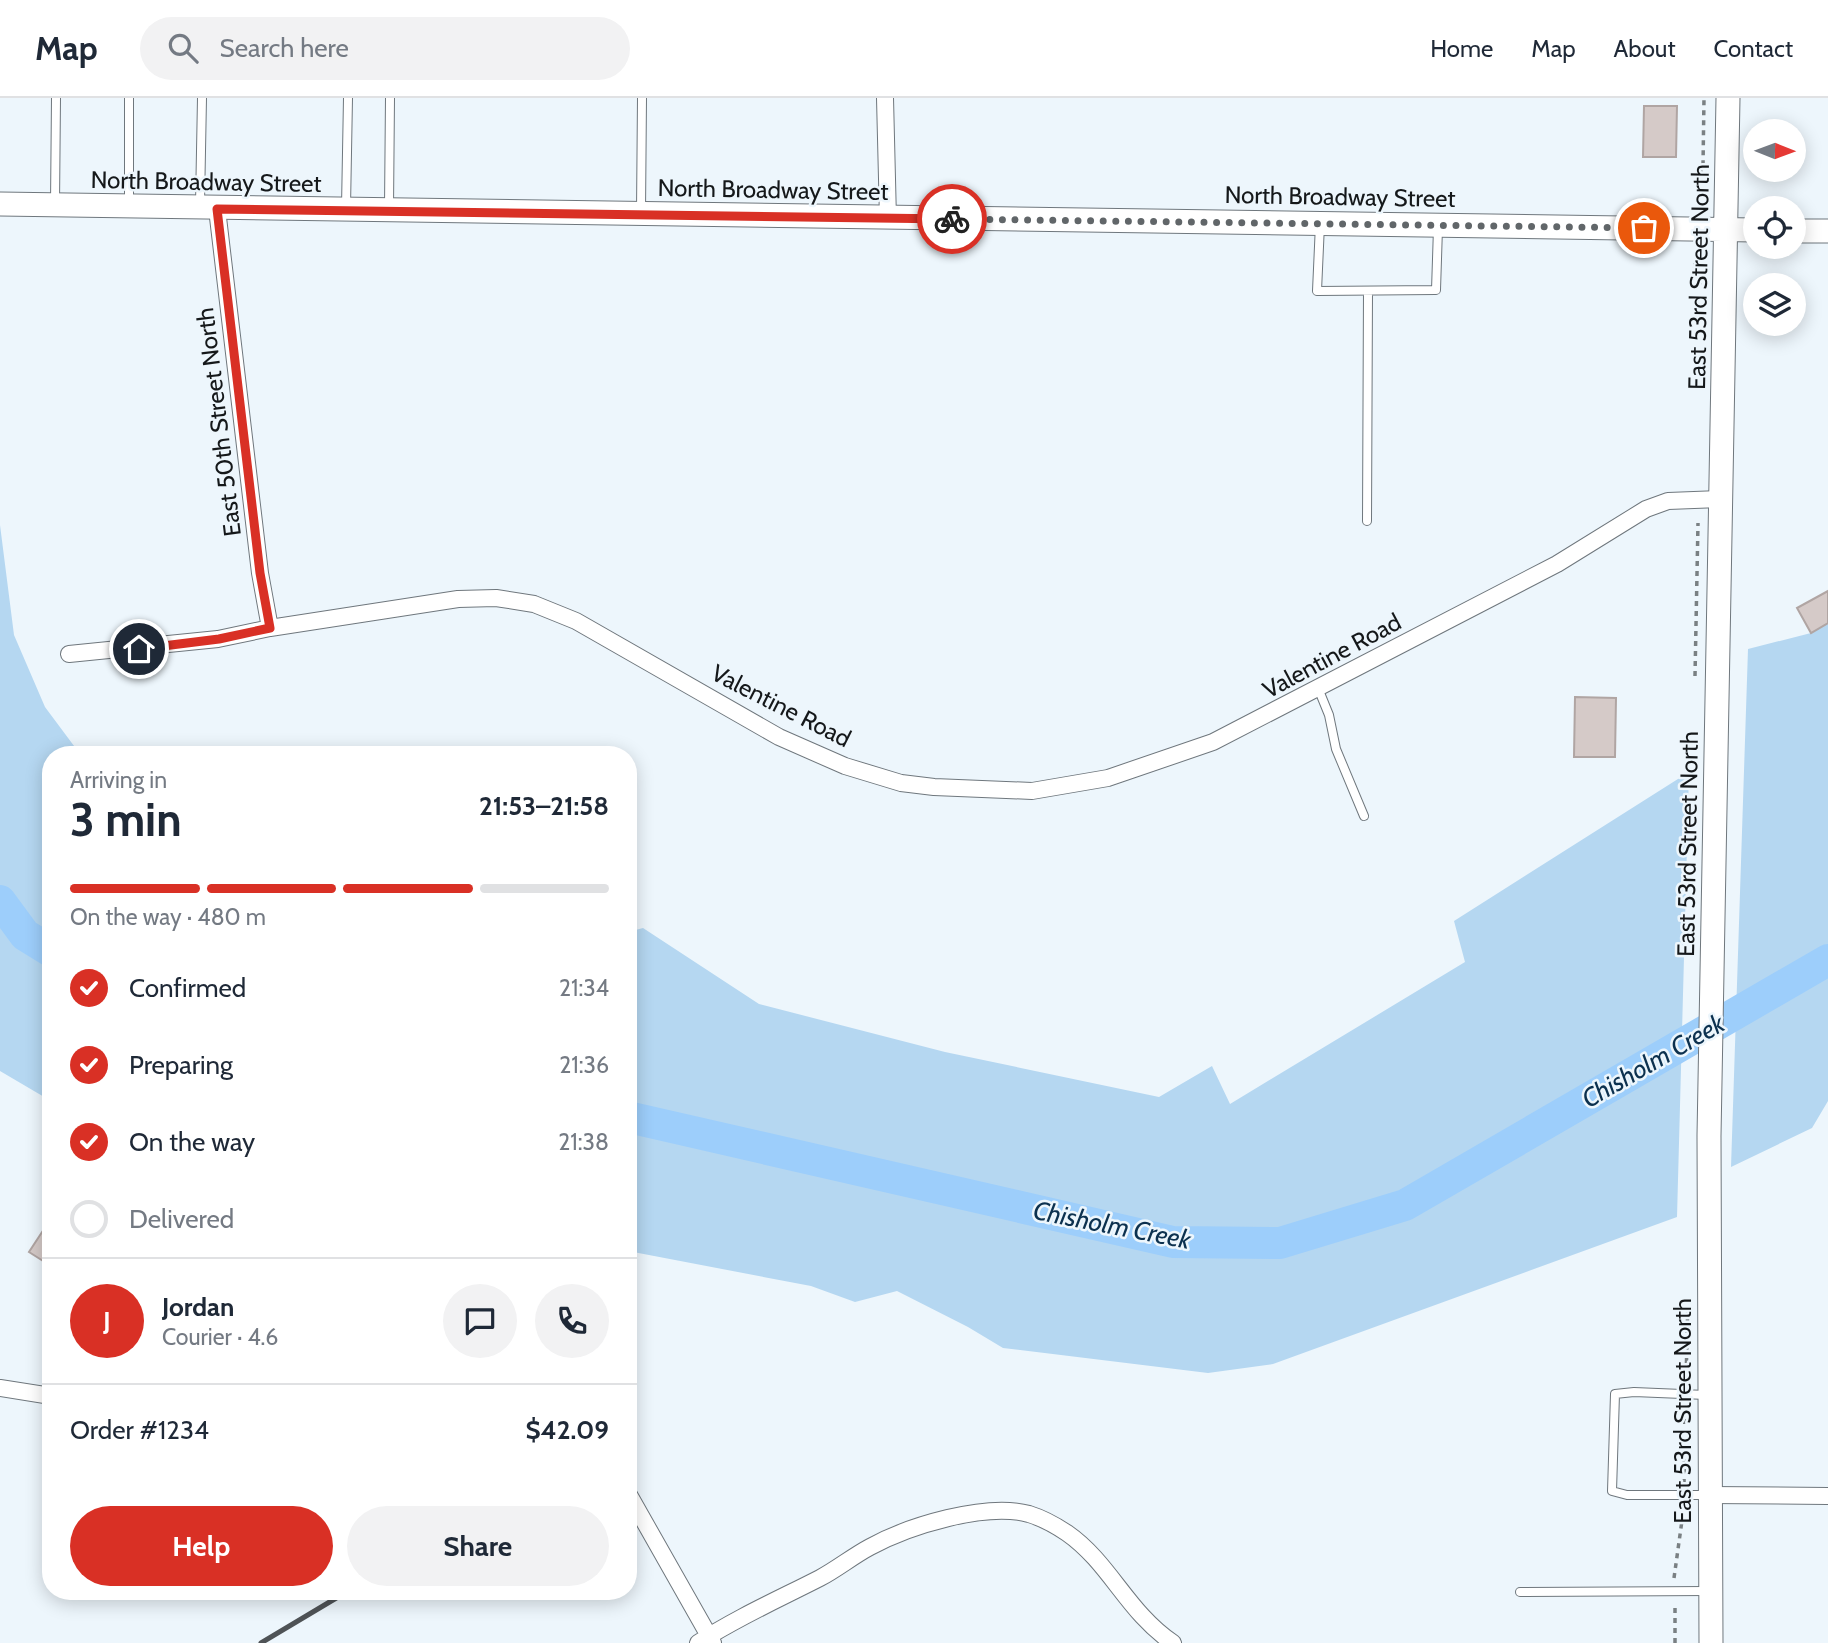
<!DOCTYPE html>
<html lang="en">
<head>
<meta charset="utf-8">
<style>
	:root { --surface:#fff; --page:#f2f2f3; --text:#1f2937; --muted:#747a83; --line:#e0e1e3; --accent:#d93025 }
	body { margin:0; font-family:Cabin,sans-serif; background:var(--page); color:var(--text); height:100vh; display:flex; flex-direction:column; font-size:26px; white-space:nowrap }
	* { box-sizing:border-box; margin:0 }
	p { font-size:23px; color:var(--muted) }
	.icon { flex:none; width:38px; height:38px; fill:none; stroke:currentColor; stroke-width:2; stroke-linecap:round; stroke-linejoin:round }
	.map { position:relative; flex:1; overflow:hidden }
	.sheet { position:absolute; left:42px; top:648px; width:595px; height:854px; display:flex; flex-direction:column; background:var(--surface); border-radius:28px; box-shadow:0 4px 18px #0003 }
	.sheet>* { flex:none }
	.needle { width:46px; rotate:91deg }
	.fabs { position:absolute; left:1743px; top:21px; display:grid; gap:14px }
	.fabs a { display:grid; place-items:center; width:63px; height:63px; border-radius:50%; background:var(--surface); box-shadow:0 4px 18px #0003; font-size:35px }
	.pin { position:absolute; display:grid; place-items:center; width:60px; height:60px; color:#fff; margin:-30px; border:4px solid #fff; border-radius:50%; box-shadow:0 2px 7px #0007 }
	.courier { position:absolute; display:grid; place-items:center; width:70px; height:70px; margin:-35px; border:5px solid #d93025; border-radius:50%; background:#fff; color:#222; box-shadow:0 2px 9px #0007 }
	.summary em { font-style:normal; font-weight:700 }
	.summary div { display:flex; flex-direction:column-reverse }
	.summary { display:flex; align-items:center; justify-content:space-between; height:119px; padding:0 28px }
	h1 { font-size:46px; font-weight:700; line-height:52px }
	.bar { display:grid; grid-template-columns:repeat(4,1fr); gap:10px 7px; align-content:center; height:84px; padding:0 28px }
	.bar i { height:9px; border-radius:5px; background:var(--line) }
	.bar .on { background:var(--accent) }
	.bar p { grid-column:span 4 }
	.line { display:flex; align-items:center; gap:18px; padding:0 28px; border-top:2px solid var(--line) }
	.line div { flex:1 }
	.round { display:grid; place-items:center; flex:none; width:74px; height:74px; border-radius:37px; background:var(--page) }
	ol { padding:0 28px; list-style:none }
	li { display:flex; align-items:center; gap:21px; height:77px }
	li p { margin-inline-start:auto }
	li .icon { padding:7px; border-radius:50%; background:var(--accent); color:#fff; stroke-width:4 }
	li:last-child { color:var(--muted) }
	li i { width:38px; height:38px; border:4px solid var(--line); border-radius:50% }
	.action { display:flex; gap:14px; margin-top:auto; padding:14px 28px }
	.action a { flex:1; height:80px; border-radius:42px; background:var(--accent); color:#fff; font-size:28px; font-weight:700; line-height:80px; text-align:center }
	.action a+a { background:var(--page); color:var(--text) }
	header { display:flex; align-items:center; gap:42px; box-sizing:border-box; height:98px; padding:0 35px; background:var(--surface); border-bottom:2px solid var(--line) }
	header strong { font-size:33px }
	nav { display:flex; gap:38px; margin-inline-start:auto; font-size:24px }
	.search { width:490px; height:63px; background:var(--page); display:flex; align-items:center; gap:18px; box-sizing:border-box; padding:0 24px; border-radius:38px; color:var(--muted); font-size:26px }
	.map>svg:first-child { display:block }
	.green { fill:#b5d7f1 }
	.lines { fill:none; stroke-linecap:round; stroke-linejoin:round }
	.river { stroke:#9dcefb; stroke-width:32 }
	.building { fill:#d5cac8; stroke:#b0a5a3; stroke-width:2 }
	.lane-casing { stroke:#6f777d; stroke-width:10 }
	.street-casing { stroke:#6f777d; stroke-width:18 }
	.secondary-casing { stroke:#6f777d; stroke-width:25 }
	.path { stroke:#7a8083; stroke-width:3.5; stroke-dasharray:5 5; stroke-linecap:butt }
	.lane { stroke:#fff; stroke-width:8 }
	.street { stroke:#fff; stroke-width:16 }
	.secondary { stroke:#fff; stroke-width:23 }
	.rail { stroke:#4f5356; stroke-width:5 }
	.done { stroke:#616669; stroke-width:7; stroke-dasharray:0 12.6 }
	.route { stroke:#d93025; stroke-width:9 }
	.labels { text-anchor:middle; stroke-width:5; stroke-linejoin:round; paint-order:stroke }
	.street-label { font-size:24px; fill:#15181a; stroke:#edf6fc }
	.water-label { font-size:26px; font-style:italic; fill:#0c314f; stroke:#edf6fc }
</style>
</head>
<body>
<header>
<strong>Map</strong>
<div class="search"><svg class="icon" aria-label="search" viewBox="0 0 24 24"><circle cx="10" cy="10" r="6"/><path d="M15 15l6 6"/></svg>Search here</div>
<nav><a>Home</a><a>Map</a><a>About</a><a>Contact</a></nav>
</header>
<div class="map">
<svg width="1828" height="1545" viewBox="0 0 1828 1545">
	<rect width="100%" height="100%" fill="#edf6fc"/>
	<path class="green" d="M 0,427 L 14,537 L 45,609 L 80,656 L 51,656 L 51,1003 L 0,973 Z
		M 1828,525 L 1828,1003 L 1812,1030 L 1731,1069 L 1748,551 L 1811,535 Z
		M 1689,674 L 1677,1119 L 1273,1266 L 1208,1275 L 1003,1250 L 968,1229 L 897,1193 L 855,1204 L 811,1188 L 628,1153 L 628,834 L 643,830 L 759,906 L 945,954 L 1159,999 L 1212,968 L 1230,1006 L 1465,864 L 1454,823 Z"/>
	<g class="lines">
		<path class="river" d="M 0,803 L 25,837 L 51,853
			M 628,1019 L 1173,1144 L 1280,1145 L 1405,1107 L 1828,862"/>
	</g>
	<path class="building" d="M 1644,8 L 1677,8 L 1676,59 L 1643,59 Z
		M 1828,493 L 1828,525 L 1811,535 L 1797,510 Z
		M 1575,599 L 1616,600 L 1615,659 L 1574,659 Z
		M 46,1128 L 51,1131 L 51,1168 L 29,1154 Z"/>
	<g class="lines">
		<g class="lane-casing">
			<path id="lane" d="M 55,106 L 56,0
				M 129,106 L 129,0
				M 200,106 L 202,0
				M 346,109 L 348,0
				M 389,109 L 390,0
				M 641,113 L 642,0
				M 1320,126 L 1317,193 L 1436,192 L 1438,130
				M 1367,423 L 1368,193
				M 1318,590 L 1329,617 L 1336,651 L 1364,718
				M 1706,1297 L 1634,1294 L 1615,1296 L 1612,1393 L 1627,1397 L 1708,1397
				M 1520,1494 L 1709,1493"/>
		</g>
		<g class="street-casing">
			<path id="street" d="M 885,0 L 888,121
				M 217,111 L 260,475 L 270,530
				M 69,556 L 218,541 L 270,530 L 458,501 L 496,500 L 534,506 L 576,523 L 779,639 L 845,668 L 901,685 L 934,689 L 1032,693 L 1108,680 L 1213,644 L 1557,466 L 1646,411 L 1668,403 L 1720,401
				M 0,1290 L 51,1298
				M 628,1395 L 713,1545
				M 1709,1397 L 1828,1398
				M 698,1545 C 736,1520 779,1501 820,1480 C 837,1471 853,1458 870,1449 C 908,1428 986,1404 1029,1416 C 1042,1420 1055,1427 1067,1435 C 1110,1465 1127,1514 1173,1545"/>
		</g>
		<g class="secondary-casing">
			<path id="secondary" d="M 0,106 L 1755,132
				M 1794,133 L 1828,133
				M 1711,1545 L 1709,1038 L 1728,0"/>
		</g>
		<path class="path" d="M 1696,86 L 1703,68 L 1704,0
			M 1695,165 L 1694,181 L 1706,191
			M 1695,578 L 1698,425
			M 1686,1285 L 1688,1198
			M 1684,1386 L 1685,1306
			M 1674,1480 L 1684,1408
			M 1675,1545 L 1675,1505"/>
		<use href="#lane" class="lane"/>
		<use href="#street" class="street"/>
		<use href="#secondary" class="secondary"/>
		<path class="rail" d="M 261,1545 L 348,1493"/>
	</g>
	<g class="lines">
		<path class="done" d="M 952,121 L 1644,130"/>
		<path class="route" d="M 139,551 L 219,541 L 270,530 L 260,475 L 217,111 L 952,121"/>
	</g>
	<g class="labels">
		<g class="street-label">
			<text transform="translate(206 84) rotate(1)" y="8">North Broadway Street</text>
			<text transform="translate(773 92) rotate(1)" y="8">North Broadway Street</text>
			<text transform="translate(1340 99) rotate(1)" y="8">North Broadway Street</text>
			<text transform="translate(1699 179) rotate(-89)" y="8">East 53rd Street North</text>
			<text transform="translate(219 324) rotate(-97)" y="8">East 50th Street North</text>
			<text transform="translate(1332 558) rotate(-28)" y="8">Valentine Road</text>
			<text transform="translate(781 608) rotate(27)" y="8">Valentine Road</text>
			<text transform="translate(1688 746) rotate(-89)" y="8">East 53rd Street North</text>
			<text transform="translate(1683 1313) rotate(-90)" y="8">East 53rd Street North</text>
		</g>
		<g class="water-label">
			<text transform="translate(1653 963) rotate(-30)" y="9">Chisholm Creek</text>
			<text transform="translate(1112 1127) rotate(11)" y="9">Chisholm Creek</text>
		</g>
	</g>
</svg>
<div class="fabs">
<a><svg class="needle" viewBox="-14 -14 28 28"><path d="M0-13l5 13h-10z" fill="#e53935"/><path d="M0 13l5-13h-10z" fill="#747a83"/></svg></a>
<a><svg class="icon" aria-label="locate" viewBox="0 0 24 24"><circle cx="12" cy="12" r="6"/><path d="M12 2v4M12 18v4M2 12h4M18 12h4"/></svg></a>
<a><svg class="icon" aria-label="layers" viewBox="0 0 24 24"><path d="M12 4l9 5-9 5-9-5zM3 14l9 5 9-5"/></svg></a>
</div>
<div class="pin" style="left:1644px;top:130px;background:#ea580c"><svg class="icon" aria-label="bag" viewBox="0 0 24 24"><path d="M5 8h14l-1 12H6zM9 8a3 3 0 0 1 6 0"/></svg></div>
<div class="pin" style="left:139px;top:551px;background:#1f2937"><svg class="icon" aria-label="home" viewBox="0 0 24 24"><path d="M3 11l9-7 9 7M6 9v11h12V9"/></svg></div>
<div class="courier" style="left:952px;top:121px"><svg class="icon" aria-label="bike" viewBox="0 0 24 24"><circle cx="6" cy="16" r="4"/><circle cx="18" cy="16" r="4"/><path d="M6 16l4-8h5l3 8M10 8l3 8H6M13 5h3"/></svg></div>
<section class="sheet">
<div class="summary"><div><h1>3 min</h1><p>Arriving in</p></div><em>21:53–21:58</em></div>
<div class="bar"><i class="on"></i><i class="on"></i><i class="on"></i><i></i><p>On the way · 480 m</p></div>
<ol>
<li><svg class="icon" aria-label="check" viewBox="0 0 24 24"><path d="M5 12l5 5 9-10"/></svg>Confirmed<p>21:34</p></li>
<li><svg class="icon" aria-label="check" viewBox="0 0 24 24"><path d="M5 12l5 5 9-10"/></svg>Preparing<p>21:36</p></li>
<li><svg class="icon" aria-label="check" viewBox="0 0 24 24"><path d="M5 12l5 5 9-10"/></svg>On the way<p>21:38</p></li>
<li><i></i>Delivered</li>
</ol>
<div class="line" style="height:126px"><b class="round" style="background:var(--accent);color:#fff">J</b><div><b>Jordan</b><p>Courier · 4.6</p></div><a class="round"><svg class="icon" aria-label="chat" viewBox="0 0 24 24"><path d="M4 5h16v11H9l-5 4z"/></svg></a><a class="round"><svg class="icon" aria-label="phone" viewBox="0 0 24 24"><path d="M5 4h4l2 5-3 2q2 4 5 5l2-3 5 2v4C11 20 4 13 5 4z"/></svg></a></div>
<div class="line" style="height:91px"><div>Order #1234</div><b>$42.09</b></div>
<div class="action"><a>Help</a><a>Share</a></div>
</section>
</div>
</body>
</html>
